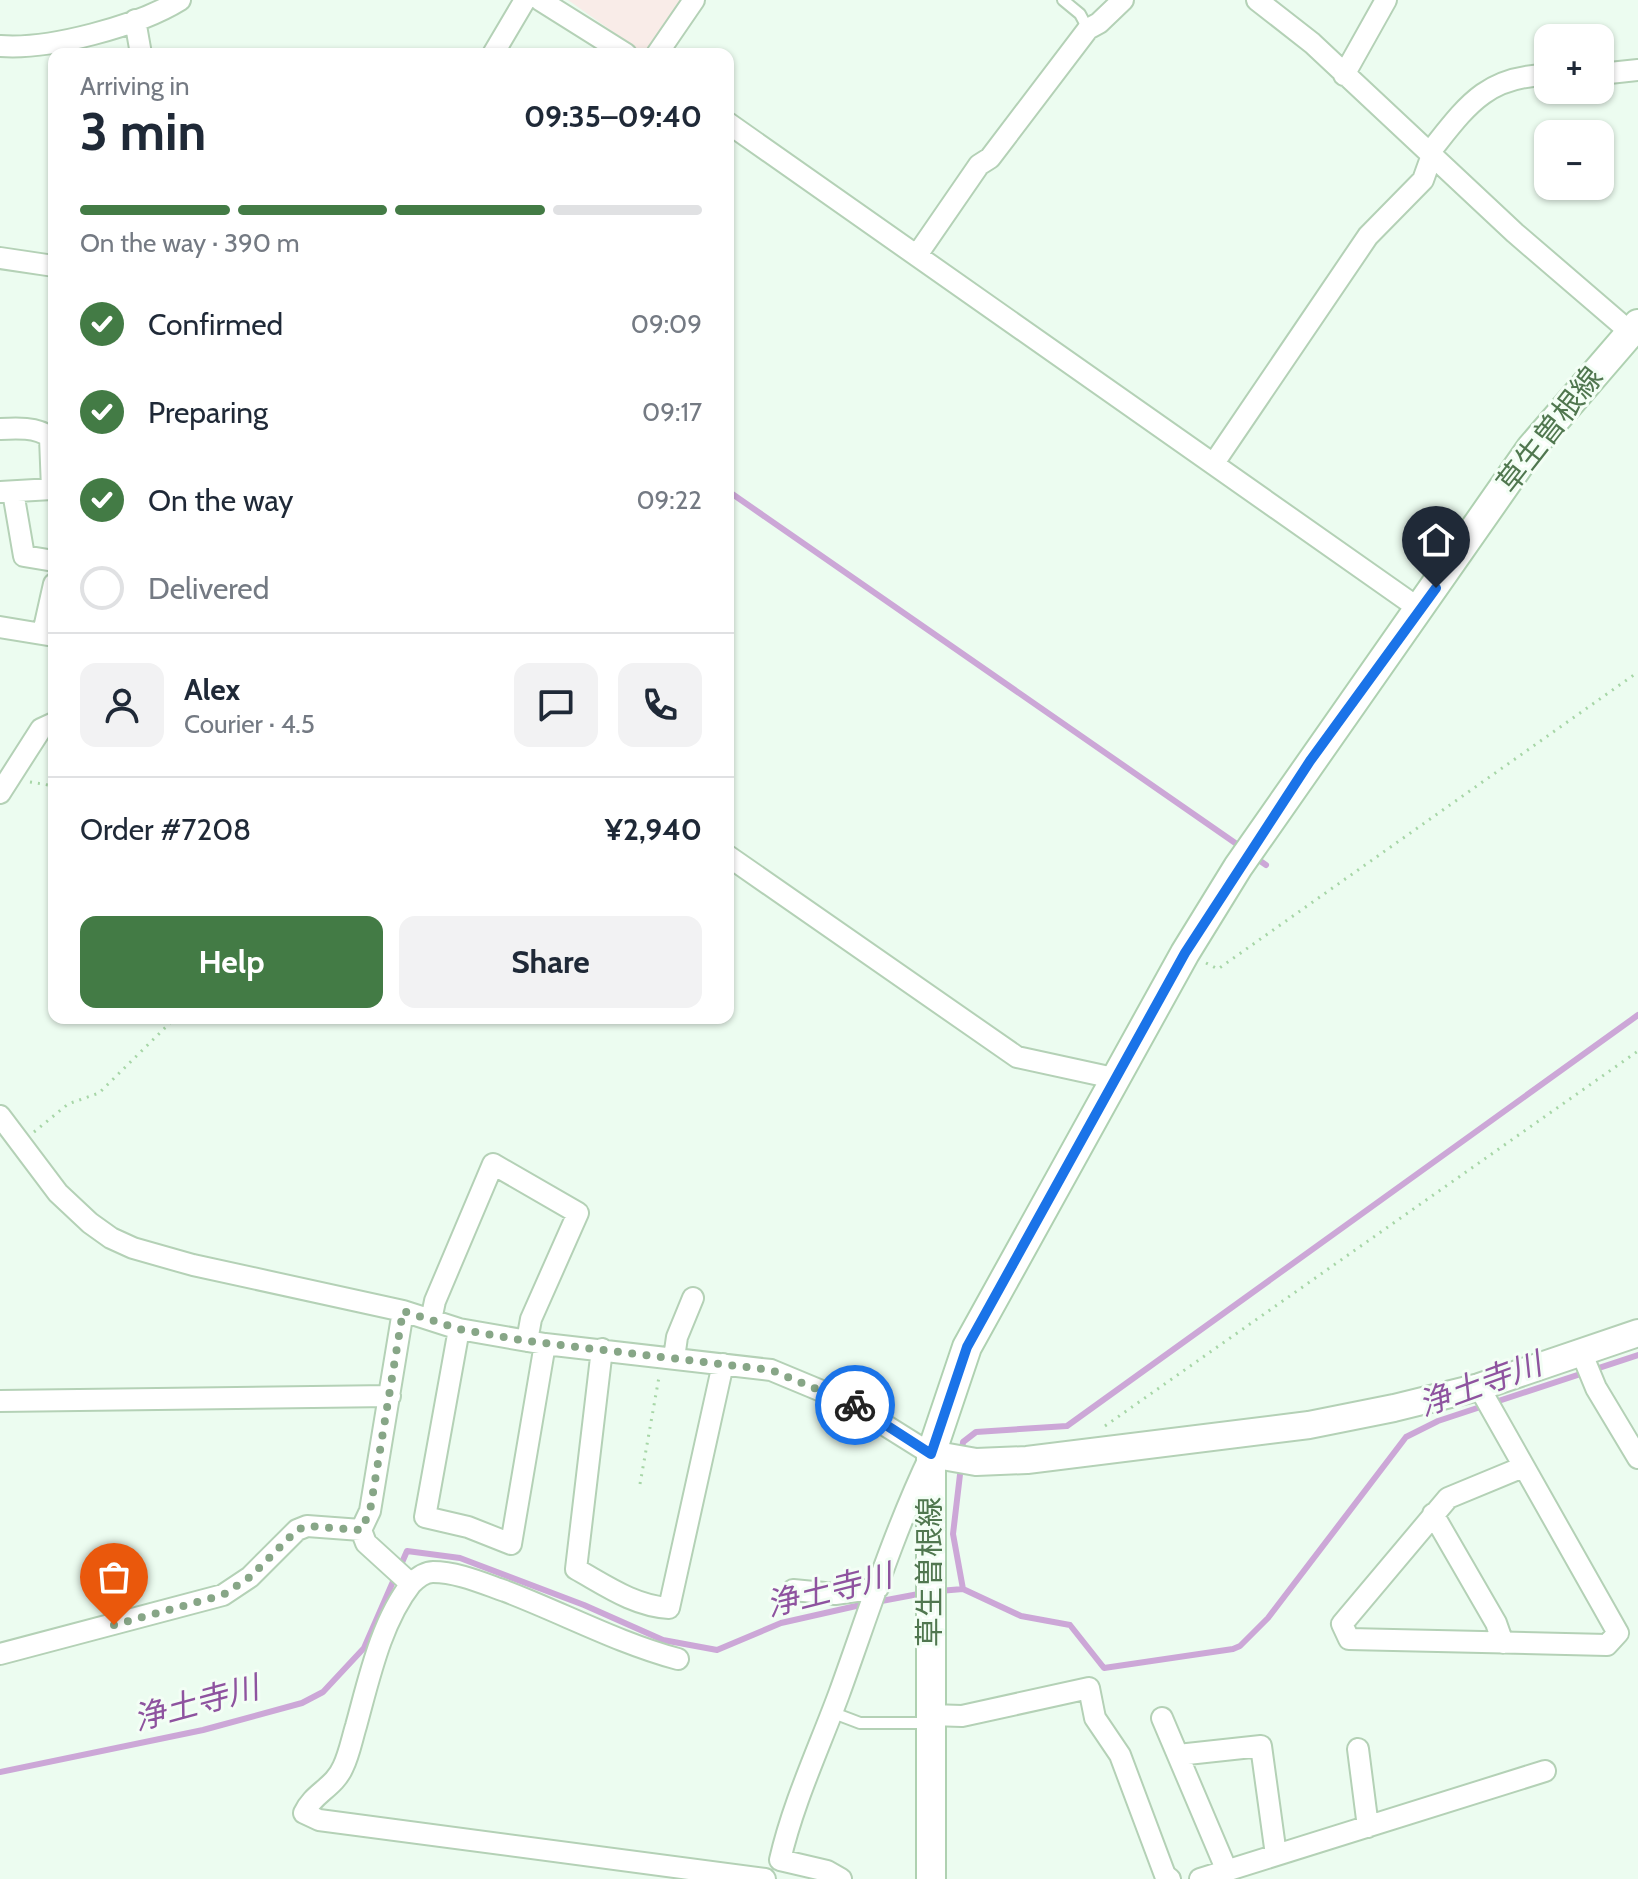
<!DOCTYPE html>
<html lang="en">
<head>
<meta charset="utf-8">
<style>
	:root { --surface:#fff; --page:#f2f2f3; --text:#1f2937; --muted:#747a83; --line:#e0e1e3; --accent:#437b45 }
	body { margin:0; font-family:Cabin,"Noto Sans JP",sans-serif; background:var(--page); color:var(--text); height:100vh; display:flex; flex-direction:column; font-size:30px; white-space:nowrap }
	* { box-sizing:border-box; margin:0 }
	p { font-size:26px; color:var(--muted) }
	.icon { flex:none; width:44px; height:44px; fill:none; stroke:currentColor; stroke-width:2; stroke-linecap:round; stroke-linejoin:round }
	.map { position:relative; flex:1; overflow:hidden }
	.details { position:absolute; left:48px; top:48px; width:686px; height:976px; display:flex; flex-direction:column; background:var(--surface); border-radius:16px; box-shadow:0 2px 6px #0004 }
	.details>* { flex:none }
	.tools { position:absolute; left:1534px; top:24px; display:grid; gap:16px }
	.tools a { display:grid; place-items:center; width:80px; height:80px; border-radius:16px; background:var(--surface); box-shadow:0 2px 6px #0004; font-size:40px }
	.pin { position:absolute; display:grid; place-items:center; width:68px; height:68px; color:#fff; margin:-82px -34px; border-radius:50% 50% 50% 0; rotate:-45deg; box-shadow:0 0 8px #0007 }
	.pin .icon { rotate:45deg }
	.courier { position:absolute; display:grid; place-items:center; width:80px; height:80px; margin:-40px; border:6px solid #1a73e8; border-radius:50%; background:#fff; color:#222; box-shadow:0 2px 10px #0007 }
	.head em { font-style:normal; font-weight:700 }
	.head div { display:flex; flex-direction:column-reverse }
	.head { display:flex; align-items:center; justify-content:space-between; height:136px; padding:0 32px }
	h1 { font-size:52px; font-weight:700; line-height:60px }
	.bar { display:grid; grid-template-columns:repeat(4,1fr); gap:12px 8px; align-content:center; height:96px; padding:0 32px }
	.bar i { height:10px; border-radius:6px; background:var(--line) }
	.bar .current { background:var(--accent) }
	.bar p { grid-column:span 4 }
	.line { display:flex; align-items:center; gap:20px; padding:0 32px; border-top:2px solid var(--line) }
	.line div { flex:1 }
	.round { display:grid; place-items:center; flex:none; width:84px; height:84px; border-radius:16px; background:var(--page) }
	ol { padding:0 32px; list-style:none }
	li { display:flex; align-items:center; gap:24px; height:88px }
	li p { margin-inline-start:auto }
	li .icon { padding:8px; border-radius:50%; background:var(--accent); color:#fff; stroke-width:4 }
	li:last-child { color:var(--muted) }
	li i { width:44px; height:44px; border:4px solid var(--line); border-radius:50% }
	.cta { display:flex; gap:16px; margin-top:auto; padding:16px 32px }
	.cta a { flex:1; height:92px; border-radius:16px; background:var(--accent); color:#fff; font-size:32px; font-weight:700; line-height:92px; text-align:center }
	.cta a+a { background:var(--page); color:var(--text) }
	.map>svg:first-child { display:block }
	.education { fill:#f9ece8 }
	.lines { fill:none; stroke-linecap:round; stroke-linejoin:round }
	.stream { stroke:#cca7d7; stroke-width:6 }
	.service-casing { stroke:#b4d1b6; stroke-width:14 }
	.minor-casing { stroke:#b4d1b6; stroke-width:24 }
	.tertiary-casing { stroke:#b4d1b6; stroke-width:30 }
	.secondary-casing { stroke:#afd1b1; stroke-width:32 }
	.path { stroke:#a7d6a7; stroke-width:3; stroke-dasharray:2 6; stroke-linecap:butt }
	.service { stroke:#fff; stroke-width:10 }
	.minor { stroke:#fff; stroke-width:20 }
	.tertiary { stroke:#fff; stroke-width:26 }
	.secondary { stroke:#fff; stroke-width:28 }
	.done { stroke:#87a687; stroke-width:8; stroke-dasharray:0 14.4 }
	.route { stroke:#1a73e8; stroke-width:10 }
	.labels { text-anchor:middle; stroke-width:6; stroke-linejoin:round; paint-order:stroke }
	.street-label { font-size:30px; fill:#50774f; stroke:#f3fef5 }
	.water-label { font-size:32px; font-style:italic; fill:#8e539f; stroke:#f3fef5 }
</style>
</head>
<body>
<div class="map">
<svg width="1638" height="1879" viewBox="0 0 1638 1879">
	<rect width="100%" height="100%" fill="#ecfcf0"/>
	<path class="education" d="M 568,0 L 686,0 L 649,51 L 643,53 Z"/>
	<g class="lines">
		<path class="stream" d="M 728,491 L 1241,847
			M 1253,856 L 1266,865
			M 962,1451 L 963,1442 L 976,1432 L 1067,1426 L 1638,1015
			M 961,1466 L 953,1534 L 963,1589
			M 400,1567 L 407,1551 L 460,1558 L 584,1605 L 663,1640 L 717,1650 L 781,1623 L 865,1604
			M 939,1591 L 963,1589 L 1021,1616 L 1070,1625 L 1104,1668 L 1233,1649 L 1240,1646 L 1268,1618 L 1406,1437 L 1438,1421 L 1638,1355
			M 876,1602 L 924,1593
			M 0,1772 L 203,1730 L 302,1703 L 323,1692 L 364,1648 L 395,1577"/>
		<g class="service-casing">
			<path id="service" d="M 1063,0 L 1080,14 L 1088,29
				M 831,1712 L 860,1723 L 929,1723"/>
		</g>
		<g class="minor-casing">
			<path id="minor" d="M 540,0 L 626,54
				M 1257,0 L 1312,43 L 1515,233 L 1629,331
				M 135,20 L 141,54
				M 0,46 C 49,50 138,26 180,0
				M 493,54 L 525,0
				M 657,54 L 694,0
				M 1600,74 L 1638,70
				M 1344,75 L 1386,0
				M 728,123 L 1421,610
				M 1429,153 C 1466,107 1485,76 1548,75
				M 917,255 L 979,165 L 990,158 L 1088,29 L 1099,23 L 1123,0
				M 0,258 L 54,266
				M 0,429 C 16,428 37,427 50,437 L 52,489 L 0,492
				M 1214,463 L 1368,236 L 1423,180 L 1432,155
				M 13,492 L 24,556 L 54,561
				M 0,627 L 54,636
				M 43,633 L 54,584
				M 0,793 L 41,729 L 54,723
				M 728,856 L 1017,1057 L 1118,1079
				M 0,1116 L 58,1193 L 90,1223 L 111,1238 L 133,1248 L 193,1265 L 403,1311 L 459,1329 L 545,1344 L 771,1370 L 848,1402 L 931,1454 C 894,1531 868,1614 839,1694 C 819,1748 793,1803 780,1860 L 827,1871 L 841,1879
				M 403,1311 L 370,1511 L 361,1530 L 366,1543 L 411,1584 C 381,1622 369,1679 356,1726 C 352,1739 349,1755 343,1767 C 334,1788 313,1793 304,1813 L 319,1820 L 765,1879
				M 431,1320 L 435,1301 L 493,1164 L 578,1213 L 531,1319 L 527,1341
				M 459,1329 L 425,1517 L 468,1527 L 511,1544 L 545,1344
				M 602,1349 L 576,1569 C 605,1585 634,1606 669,1608 L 723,1364
				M 1582,1354 L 1596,1388 L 1638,1458
				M 674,1358 L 677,1337 L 693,1298
				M 1479,1387 L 1618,1633 L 1607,1645 L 1349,1639 L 1342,1624 L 1448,1498 L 1523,1467
				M 0,1401 L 390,1396
				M 1433,1514 L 1496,1623 L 1503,1643
				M 411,1584 C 417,1578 424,1572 433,1572 C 457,1572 482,1583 505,1591 C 563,1613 618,1643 678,1659
				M 793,1590 L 835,1594 L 878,1588
				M 0,1654 L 223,1595 L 250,1577 L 297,1530 L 307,1526 L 361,1530
				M 930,1715 L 962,1716 L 1089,1688 L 1095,1718 L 1120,1755 L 1165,1875 L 1170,1879
				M 1162,1718 L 1227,1871
				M 1358,1749 L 1368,1827
				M 1178,1755 L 1261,1746 L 1276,1855
				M 1200,1879 L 1545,1771"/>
		</g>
		<g class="tertiary-casing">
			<path id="tertiary" d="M 931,1454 L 976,1462 L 1027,1460 L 1309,1425 L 1394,1408 L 1479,1387 L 1638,1333"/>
		</g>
		<g class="secondary-casing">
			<path id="secondary" d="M 931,1879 L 931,1454 L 967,1347 L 1185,953 L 1238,867 L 1531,448 L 1638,324"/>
		</g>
		<path class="path" d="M 30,782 L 54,786
			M 1206,963 L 1218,969 L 1638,672
			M 34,1132 L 68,1104 L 99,1093 L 175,1018
			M 1105,1426 L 1638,1051
			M 640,1484 L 659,1377"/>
		<use href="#service" class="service"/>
		<use href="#minor" class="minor"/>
		<use href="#tertiary" class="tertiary"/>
		<use href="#secondary" class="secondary"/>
	</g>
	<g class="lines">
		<path class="done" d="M 114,1625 L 223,1595 L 250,1577 L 297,1530 L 307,1526 L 361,1530 L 370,1511 L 403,1311 L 459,1329 L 527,1341 L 771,1370 L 855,1405"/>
		<path class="route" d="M 855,1405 L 931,1454 L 967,1347 L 1185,953 L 1310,761 L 1436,588"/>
	</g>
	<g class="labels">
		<g class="street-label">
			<text transform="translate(1550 430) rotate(-52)" y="10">草生曽根線</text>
			<text transform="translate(930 1572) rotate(-90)" y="10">草生曽根線</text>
		</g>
		<g class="water-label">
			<text transform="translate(1480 1384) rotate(-20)" y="11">浄土寺川</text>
			<text transform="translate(829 1590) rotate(-14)" y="11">浄土寺川</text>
			<text transform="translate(196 1703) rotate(-15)" y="11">浄土寺川</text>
		</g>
	</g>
</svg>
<div class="tools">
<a>+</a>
<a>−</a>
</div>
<div class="pin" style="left:114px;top:1625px;background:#ea580c"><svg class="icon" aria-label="bag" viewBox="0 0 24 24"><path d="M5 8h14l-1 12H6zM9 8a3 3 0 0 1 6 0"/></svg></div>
<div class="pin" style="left:1436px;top:588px;background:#1f2937"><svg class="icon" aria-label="home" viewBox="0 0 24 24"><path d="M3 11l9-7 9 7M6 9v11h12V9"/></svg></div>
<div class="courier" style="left:855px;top:1405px"><svg class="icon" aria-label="bike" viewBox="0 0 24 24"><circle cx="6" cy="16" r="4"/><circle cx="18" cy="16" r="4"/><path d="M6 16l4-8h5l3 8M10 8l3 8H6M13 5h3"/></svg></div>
<section class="details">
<div class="head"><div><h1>3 min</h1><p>Arriving in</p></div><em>09:35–09:40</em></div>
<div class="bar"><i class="current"></i><i class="current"></i><i class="current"></i><i></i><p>On the way · 390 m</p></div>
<ol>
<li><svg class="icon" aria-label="check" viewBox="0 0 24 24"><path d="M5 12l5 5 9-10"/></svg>Confirmed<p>09:09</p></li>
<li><svg class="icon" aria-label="check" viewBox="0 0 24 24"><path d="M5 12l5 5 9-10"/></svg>Preparing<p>09:17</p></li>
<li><svg class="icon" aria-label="check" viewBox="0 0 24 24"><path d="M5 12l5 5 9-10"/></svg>On the way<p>09:22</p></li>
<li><i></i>Delivered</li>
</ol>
<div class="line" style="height:144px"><a class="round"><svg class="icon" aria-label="person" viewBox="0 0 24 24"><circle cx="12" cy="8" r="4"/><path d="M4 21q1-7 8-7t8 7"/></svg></a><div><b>Alex</b><p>Courier · 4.5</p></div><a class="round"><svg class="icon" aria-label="chat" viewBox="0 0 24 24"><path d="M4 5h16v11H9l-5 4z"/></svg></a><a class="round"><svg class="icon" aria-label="phone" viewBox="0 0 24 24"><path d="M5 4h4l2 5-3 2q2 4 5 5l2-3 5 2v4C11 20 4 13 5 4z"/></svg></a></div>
<div class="line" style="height:104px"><div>Order #7208</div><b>¥2,940</b></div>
<div class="cta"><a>Help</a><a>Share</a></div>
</section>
</div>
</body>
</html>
